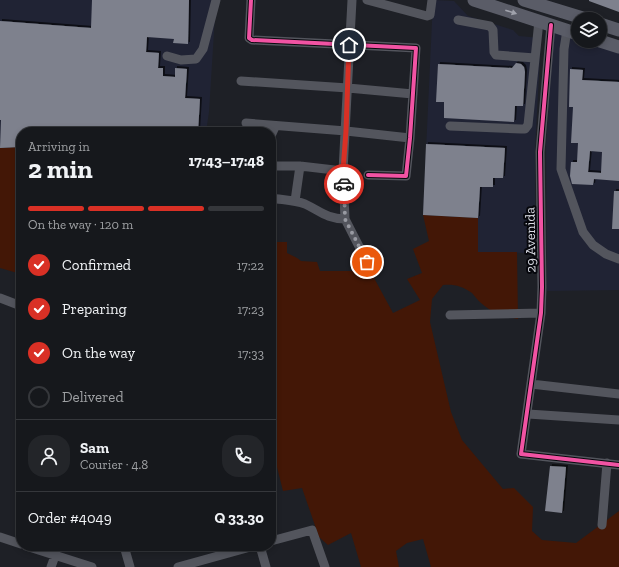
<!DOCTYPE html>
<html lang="en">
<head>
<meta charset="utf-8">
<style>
	:root { --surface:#16181c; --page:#232529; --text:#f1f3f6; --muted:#9ea0a3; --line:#35373b; --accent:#d93025 }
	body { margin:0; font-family:"Zilla Slab",serif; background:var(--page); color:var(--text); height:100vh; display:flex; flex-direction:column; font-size:15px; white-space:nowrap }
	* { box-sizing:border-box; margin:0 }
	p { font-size:13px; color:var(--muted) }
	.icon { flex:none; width:22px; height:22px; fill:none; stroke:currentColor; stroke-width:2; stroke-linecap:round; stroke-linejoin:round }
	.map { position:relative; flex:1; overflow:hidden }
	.sheet { position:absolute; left:16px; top:127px; width:260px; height:424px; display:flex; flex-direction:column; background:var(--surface); border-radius:16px; box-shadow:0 2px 6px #0003,0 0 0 1px var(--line) }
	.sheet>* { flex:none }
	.tools { position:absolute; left:571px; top:12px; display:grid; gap:8px }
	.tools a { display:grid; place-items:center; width:36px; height:36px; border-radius:50%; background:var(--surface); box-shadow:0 2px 6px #0003,0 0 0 1px var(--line); font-size:20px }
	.pin { position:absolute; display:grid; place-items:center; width:34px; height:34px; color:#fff; margin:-17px; border:2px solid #fff; border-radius:50%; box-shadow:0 1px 4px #0007 }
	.courier { position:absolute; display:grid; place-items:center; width:40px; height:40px; margin:-20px; border:3px solid #d93025; border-radius:50%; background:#fff; color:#222; box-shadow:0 1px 5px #0007 }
	.head em { font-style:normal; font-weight:800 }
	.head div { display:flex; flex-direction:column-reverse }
	.head { display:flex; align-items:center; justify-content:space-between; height:68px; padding:0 12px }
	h1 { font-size:26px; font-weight:800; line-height:30px }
	.bar { display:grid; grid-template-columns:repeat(4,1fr); gap:6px 4px; align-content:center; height:48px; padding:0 12px }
	.bar i { height:5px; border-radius:3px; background:var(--line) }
	.bar .active { background:var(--accent) }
	.bar p { grid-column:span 4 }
	.line { display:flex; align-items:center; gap:10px; padding:0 12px; border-top:1px solid var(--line) }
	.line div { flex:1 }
	.round { display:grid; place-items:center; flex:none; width:42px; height:42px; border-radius:16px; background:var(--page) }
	ol { padding:0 12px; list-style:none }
	li { display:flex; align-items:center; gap:12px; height:44px }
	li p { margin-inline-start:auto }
	li .icon { padding:4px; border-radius:50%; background:var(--accent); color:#fff; stroke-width:4 }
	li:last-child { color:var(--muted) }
	li i { width:22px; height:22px; border:2px solid var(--line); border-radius:50% }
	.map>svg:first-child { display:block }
	.built { fill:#202334 }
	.green { fill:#431706 }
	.building { fill:#7e818d; fill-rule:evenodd; filter:url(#shadow) }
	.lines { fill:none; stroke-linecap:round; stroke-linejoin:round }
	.minor { stroke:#53555d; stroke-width:9 }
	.highway { stroke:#5a5c67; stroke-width:13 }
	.cycleway-casing { stroke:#07080d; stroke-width:6 }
	.cycleway { stroke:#f153a3; stroke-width:4 }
	.oneway { fill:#a0a2ac }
	.done { stroke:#989aa2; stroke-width:4; stroke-dasharray:0 7.2 }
	.route { stroke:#d93025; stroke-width:5 }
	.labels { text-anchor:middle; stroke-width:4; stroke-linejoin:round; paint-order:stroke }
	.street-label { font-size:14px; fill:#dadce4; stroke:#07080d }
</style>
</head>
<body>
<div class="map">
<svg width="619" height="567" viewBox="0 0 619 567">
	<defs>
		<filter id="shadow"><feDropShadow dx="2" dy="-2" stdDeviation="0" flood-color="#0009"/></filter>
	</defs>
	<rect width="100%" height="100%" fill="#1e2026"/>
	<path class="built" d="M 0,0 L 216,0 L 209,112 L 206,132 L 21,132 L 21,147 L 0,148 Z
		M 433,0 L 454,1 L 468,16 L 513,30 L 519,36 L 541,38 L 535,150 L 535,253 L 478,252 L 478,218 L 423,215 Z
		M 554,31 L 578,39 L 578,41 L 583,41 L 619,53 L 619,290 L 547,291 L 546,145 Z"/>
	<path class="green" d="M 21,147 L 21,274 L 0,268 L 0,148 Z
		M 423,215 L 478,218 L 478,252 L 517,252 L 518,319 C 504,317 492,313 481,303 C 477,300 475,296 472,293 C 462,286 454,284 443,285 L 432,299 L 430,322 L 451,412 L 462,440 L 503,489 L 514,488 L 533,507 L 532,531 L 542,540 L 576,543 L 619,511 L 619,567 L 431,567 L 423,539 L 407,543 L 396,551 L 399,567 L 361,567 L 351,533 L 328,545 L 319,537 L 302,488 L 283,491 L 271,443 L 271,241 L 273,242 L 287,242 L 287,253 C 292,256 297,257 301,261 L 317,262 L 320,271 L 359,271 L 367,265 L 393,313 L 420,300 L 407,279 L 422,273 L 413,249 L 429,241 Z"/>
	<path class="building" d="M 92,0 L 189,0 L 188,44 L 173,43 L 174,39 L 147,37 L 146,52 L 159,53 L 158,68 L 163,68 L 163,76 L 175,77 L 175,68 L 187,69 L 185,98 L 200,99 L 198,132 L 21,132 L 21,147 L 0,148 L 1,120 L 0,120 L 0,21 L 91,28 Z
		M 589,0 L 619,0 L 619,12 L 589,1 Z
		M 516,63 L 521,64 L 524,67 L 525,72 L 523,106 L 515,106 L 514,122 L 444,118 L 444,102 L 436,102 L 438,64 L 512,68 Z
		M 570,69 L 583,70 L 582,80 L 619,82 L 619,181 L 594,179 L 593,185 L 572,184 L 570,176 L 571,162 L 577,162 L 578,143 L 571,143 L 573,107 L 569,107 ZM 590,151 L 602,152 L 601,173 L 588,172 Z
		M 426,144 L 505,148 L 503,178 L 493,178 L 493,187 L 480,187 L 478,218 L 423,215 Z
		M 614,191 L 619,191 L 619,229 L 612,229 Z
		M 550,466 L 566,467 L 562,513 L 545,511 Z"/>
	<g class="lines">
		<path class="minor" d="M 251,0 L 249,38 L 252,40 L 416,48 L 410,138 L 406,176 L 368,175
			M 352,0 L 343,171 L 345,219 L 367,262
			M 367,0 L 427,16 L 430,15 L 432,0
			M 458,20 L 490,26 L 493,30 L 494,52 L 496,55 L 535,58
			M 551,25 L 540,152 L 542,287 L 541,313 L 521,454 L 619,465
			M 567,30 L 564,49 L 561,169 L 583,232 L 593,245 L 606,254 L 619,259
			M 167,56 L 181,60 L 196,59 L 203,49 L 216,0
			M 241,81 L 348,88 L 413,94
			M 246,123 L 346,131 L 410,138
			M 450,126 L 521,129 L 525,129 L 528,125 L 539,21
			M 271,136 L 275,127
			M 277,166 L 300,166 L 343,171
			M 271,198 C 282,200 294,200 305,204 C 320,211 327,219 345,219
			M 295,201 L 300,166
			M 0,298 L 21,306
			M 450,315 L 541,313
			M 531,384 L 619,394
			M 528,414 L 619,420
			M 602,525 L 607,463
			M 0,537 L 21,544
			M 271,541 L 312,530 L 325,567
			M 26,546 L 92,567
			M 124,546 L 130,567
			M 260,546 L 266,567
			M 51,567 L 55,556
			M 178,567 L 254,546"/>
		<path class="highway" d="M 474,0 L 578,34
			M 524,0 L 586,19
			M 600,24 L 619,30
			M 600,41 L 619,47"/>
		<g class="cycleway-casing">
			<path id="cycleway" d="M 251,0 L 249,38 L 252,40 L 416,48 L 410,138 L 406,176 L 368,175
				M 551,25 L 540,152 L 542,287 L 541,313 L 521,454 L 619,465"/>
		</g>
		<use href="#cycleway" class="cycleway"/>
	</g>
	<defs><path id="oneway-solid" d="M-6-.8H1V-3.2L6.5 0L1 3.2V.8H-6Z"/></defs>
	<use class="oneway" href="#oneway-solid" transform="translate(511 12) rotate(18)"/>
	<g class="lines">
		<path class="done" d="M 344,184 L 345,219 L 367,262"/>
		<path class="route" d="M 344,184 L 343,171 L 346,131 L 349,45"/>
	</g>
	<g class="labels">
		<g class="street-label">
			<text transform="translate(530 240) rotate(-91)" y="5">29 Avenida</text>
		</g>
	</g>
</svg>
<div class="tools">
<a><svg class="icon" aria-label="layers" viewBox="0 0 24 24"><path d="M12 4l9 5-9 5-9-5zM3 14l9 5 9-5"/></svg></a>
</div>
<div class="pin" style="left:367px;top:262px;background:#ea580c"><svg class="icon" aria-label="bag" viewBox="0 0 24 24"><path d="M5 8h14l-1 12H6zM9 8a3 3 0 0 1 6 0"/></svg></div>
<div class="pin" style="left:349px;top:45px;background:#1f2937"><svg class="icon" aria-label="home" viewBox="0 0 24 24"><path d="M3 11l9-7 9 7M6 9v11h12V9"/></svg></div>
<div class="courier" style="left:344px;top:184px"><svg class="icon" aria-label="car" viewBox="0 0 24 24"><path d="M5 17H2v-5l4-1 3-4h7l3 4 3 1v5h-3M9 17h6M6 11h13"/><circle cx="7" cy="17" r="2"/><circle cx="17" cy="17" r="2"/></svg></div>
<section class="sheet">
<div class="head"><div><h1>2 min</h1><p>Arriving in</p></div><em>17:43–17:48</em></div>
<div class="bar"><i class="active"></i><i class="active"></i><i class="active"></i><i></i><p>On the way · 120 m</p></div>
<ol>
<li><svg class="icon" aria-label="check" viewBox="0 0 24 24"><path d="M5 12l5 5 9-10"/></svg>Confirmed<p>17:22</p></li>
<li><svg class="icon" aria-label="check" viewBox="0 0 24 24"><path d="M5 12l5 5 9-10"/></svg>Preparing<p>17:23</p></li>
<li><svg class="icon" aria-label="check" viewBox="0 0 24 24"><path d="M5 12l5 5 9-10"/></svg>On the way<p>17:33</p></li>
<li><i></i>Delivered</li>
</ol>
<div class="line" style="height:72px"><a class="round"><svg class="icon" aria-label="person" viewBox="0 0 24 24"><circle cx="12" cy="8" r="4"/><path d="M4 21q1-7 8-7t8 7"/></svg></a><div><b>Sam</b><p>Courier · 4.8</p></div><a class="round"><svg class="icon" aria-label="phone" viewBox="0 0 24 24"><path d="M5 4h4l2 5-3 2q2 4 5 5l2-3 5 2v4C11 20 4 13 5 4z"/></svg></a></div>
<div class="line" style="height:52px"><div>Order #4049</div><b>Q 33.30</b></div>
</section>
</div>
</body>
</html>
